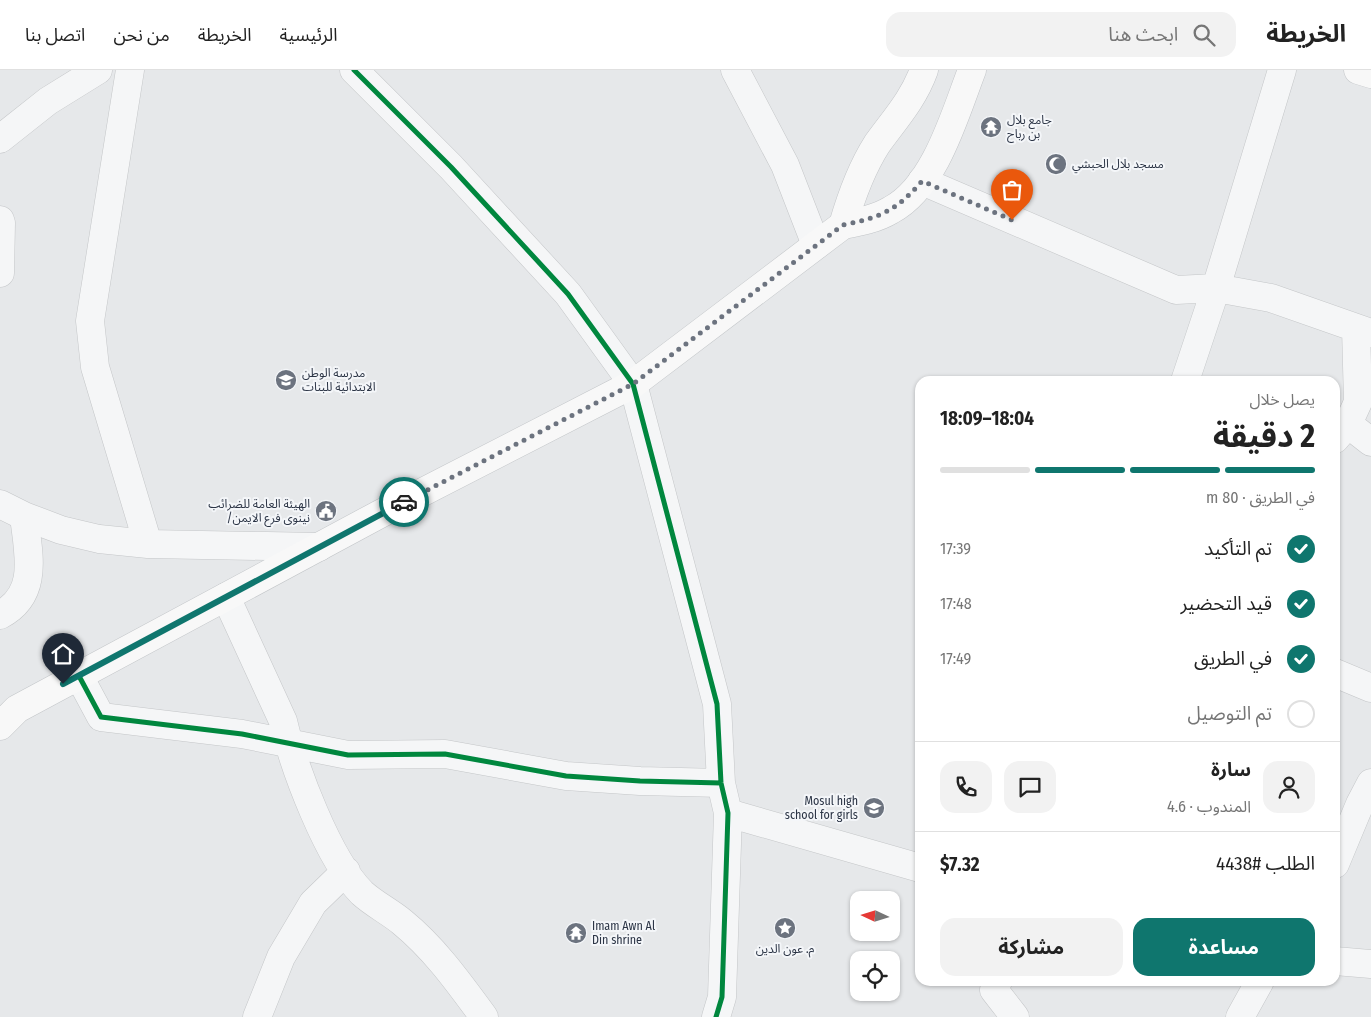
<!DOCTYPE html>
<html lang="ar">
<head>
<meta charset="utf-8">
<style>
	:root { --surface:#fff; --page:#f2f2f2; --text:#222; --muted:#767676; --line:#e0e0e0; --accent:#0f766e }
	body { margin:0; font-family:"Fira Sans Condensed","Noto Sans Arabic",sans-serif; background:var(--page); color:var(--text); direction:rtl; height:100vh; display:flex; flex-direction:column; font-size:19px; white-space:nowrap }
	* { box-sizing:border-box; margin:0 }
	p { font-size:16px; color:var(--muted) }
	.icon { flex:none; width:28px; height:28px; fill:none; stroke:currentColor; stroke-width:2; stroke-linecap:round; stroke-linejoin:round }
	.map { position:relative; flex:1; overflow:hidden; direction:ltr }
	.side { position:absolute; left:915px; top:306px; width:425px; height:610px; display:flex; flex-direction:column; background:var(--surface); border-radius:15px; box-shadow:0 1px 4px #0004; direction:rtl }
	.side>* { flex:none }
	.needle { width:32px; rotate:274deg }
	.controls { position:absolute; left:850px; top:821px; display:grid; gap:10px }
	.controls a { display:grid; place-items:center; width:50px; height:50px; border-radius:10px; background:var(--surface); box-shadow:0 1px 4px #0004; font-size:25px }
	.pin { position:absolute; display:grid; place-items:center; width:42px; height:42px; color:#fff; margin:-51px -21px; border-radius:50% 50% 50% 0; rotate:-45deg; box-shadow:0 0 5px #0007 }
	.pin .icon { rotate:45deg }
	.courier { position:absolute; display:grid; place-items:center; width:50px; height:50px; margin:-25px; border:4px solid #0f766e; border-radius:50%; background:#fff; color:#222; box-shadow:0 1px 6px #0007 }
	.head em { font-style:normal; font-weight:700 }
	.head div { display:flex; flex-direction:column-reverse }
	.head { display:flex; align-items:center; justify-content:space-between; height:85px; padding:0 25px }
	h1 { font-size:32px; font-weight:700; line-height:38px }
	.bar { display:grid; grid-template-columns:repeat(4,1fr); gap:8px 5px; align-content:center; height:60px; padding:0 25px }
	.bar i { height:6px; border-radius:4px; background:var(--line) }
	.bar .current { background:var(--accent) }
	.bar p { grid-column:span 4 }
	.line { display:flex; align-items:center; gap:12px; padding:0 25px; border-top:1px solid var(--line) }
	.line div { flex:1 }
	.round { display:grid; place-items:center; flex:none; width:52px; height:52px; border-radius:15px; background:var(--page) }
	ol { padding:0 25px; list-style:none }
	li { display:flex; align-items:center; gap:15px; height:55px }
	li p { margin-inline-start:auto }
	li .icon { padding:5px; border-radius:50%; background:var(--accent); color:#fff; stroke-width:4 }
	li:last-child { color:var(--muted) }
	li i { width:28px; height:28px; border:2px solid var(--line); border-radius:50% }
	.action { display:flex; gap:10px; margin-top:auto; padding:10px 25px }
	.action a { flex:1; height:58px; border-radius:15px; background:var(--accent); color:#fff; font-size:20px; font-weight:700; line-height:58px; text-align:center }
	.action a+a { background:var(--page); color:var(--text) }
	header { display:flex; align-items:center; gap:30px; box-sizing:border-box; height:70px; padding:0 25px; background:var(--surface); border-bottom:1px solid var(--line) }
	header strong { font-size:24px }
	nav { display:flex; gap:28px; margin-inline-start:auto; font-size:18px }
	.search { width:350px; height:45px; background:var(--page); display:flex; align-items:center; gap:12px; box-sizing:border-box; padding:0 18px; border-radius:15px; color:var(--muted); font-size:19px }
	.map>svg:first-child { display:block }
	.lines { fill:none; stroke-linecap:round; stroke-linejoin:round }
	.minor-casing { stroke:#c4c6c8; stroke-width:29 }
	.major-casing { stroke:#c2c5c8; stroke-width:29 }
	.minor { stroke:#f5f6f7; stroke-width:28 }
	.major { stroke:#f8f8f8; stroke-width:28 }
	.cycleway-casing { stroke:#f4f6f9; stroke-width:8 }
	.cycleway { stroke:#00873e; stroke-width:5 }
	.done { stroke:#6c737f; stroke-width:5; stroke-dasharray:0 9 }
	.route { stroke:#0f766e; stroke-width:6 }
	.labels { text-anchor:middle; stroke-width:4; stroke-linejoin:round; paint-order:stroke }
	.poi-label { font-size:12px; fill:#2b3445; stroke:#f4f6f9; text-anchor:start }
</style>
</head>
<body>
<header>
<strong>الخريطة</strong>
<div class="search"><svg class="icon" aria-label="search" viewBox="0 0 24 24"><circle cx="10" cy="10" r="6"/><path d="M15 15l6 6"/></svg>ابحث هنا</div>
<nav><a>الرئيسية</a><a>الخريطة</a><a>من نحن</a><a>اتصل بنا</a></nav>
</header>
<div class="map">
<svg width="1371" height="947" viewBox="0 0 1371 947">
	<rect width="100%" height="100%" fill="#e6e8ea"/>
	<g class="lines">
		<g class="minor-casing">
			<path id="minor" d="M 130,0 L 90,251 L 95,297 L 148,474
				M 354,0 L 451,97 L 568,224 L 633,314 L 717,634 L 721,713 L 728,743 L 722,927 L 716,947
				M 735,0 L 785,95 L 816,175
				M 0,69 L 48,31 L 98,0
				M 922,111 L 1176,220 L 1216,218 L 1271,228 L 1371,263
				M 0,150 L 1,153 L 0,203
				M 1185,311 L 1216,218 L 1282,0
				M 1348,354 L 1371,372
				M 1335,369 L 1348,354 L 1358,332 L 1356,258
				M 0,434 L 24,446 L 61,460 L 99,469 L 148,474 L 319,477
				M 226,527 L 283,651 C 294,698 328,789 362,823 C 374,834 390,842 402,852 C 435,879 459,913 484,947
				M 0,545 C 40,524 28,483 24,446
				M 1335,603 L 1371,618
				M 79,606 L 101,647 L 242,664 L 348,685 L 445,684 L 566,706 L 640,711 L 721,713
				M 728,743 L 920,798
				M 1335,794 L 1360,734 L 1371,713
				M 1335,891 L 1371,894
				M 998,911 L 994,920 L 1015,947
				M 257,947 L 281,887 L 313,833 L 346,801
				M 1240,947 L 1260,911"/>
		</g>
		<g class="major-casing">
			<path id="major" d="M 1358,0 L 1371,4
				M 843,155 C 851,127 861,99 877,74 C 895,49 913,30 924,0
				M 0,656 L 17,639 L 380,444 L 633,314 L 843,155 C 859,152 876,149 891,140 C 935,117 955,44 972,0"/>
		</g>
		<use href="#minor" class="minor"/>
		<use href="#major" class="major"/>
		<g class="cycleway-casing">
			<path id="cycleway" d="M 354,0 L 451,97 L 568,224 L 633,314 L 717,634 L 721,713 L 728,743 L 722,927 L 716,947
				M 79,606 L 101,647 L 242,664 L 348,685 L 445,684 L 566,706 L 640,711 L 721,713"/>
		</g>
		<use href="#cycleway" class="cycleway"/>
	</g>
	<g class="lines">
		<path class="done" d="M 404,432 L 633,314 L 843,155 C 881,147 896,141 922,111 L 1012,150"/>
		<path class="route" d="M 63,614 L 404,432"/>
	</g>
	<defs>
		<g id="temple-disc" transform="scale(1.125)"><circle r="9.5" fill="#6c737f" stroke="#f4f6f9"/><path d="M0-6L5-2H3V0L6.5 2.5H4V6H1.5V3h-3V6H-4V2.5H-6.5L-3 0V-2H-5Z" fill="#fff"/></g>
		<g id="mosque-disc" transform="scale(1.125)"><circle r="9.5" fill="#6c737f" stroke="#f4f6f9"/><path d="M3.5-4.9A6 6 0 1 0 3.5 4.9A5 5 0 1 1 3.5-4.9Z" fill="#fff"/></g>
		<g id="school-disc" transform="scale(1.125)"><circle r="9.5" fill="#6c737f" stroke="#f4f6f9"/><path d="M0-5L7-2L0 1L-7-2ZM-4 1L0 2.5L4 1V4Q0 6-4 4Z" fill="#fff"/></g>
		<g id="civic-disc" transform="scale(1.125)"><circle r="9.5" fill="#6c737f" stroke="#f4f6f9"/><path d="M-.6-6.5H3V-4.5H.6V-3L4-1V1h2V6H-6V1h2V-1L-.6-3ZM-1.2 2.5V6h2.4V2.5Z" fill="#fff"/></g>
		<g id="sight-disc" transform="scale(1.125)"><circle r="9.5" fill="#6c737f" stroke="#f4f6f9"/><path d="M0-6L1.8-2.2L6-1.7L2.9 1.2L3.7 5.4L0 3.3L-3.7 5.4L-2.9 1.2L-6-1.7L-1.8-2.2Z" fill="#fff"/></g>
	</defs>
	<g fill-rule="evenodd">
		<use href="#temple-disc" x="991" y="57"/>
		<use href="#mosque-disc" x="1056" y="94"/>
		<use href="#school-disc" x="286" y="310"/>
		<use href="#civic-disc" x="326" y="441"/>
		<use href="#school-disc" x="874" y="738"/>
		<use href="#sight-disc" x="785" y="858"/>
		<use href="#temple-disc" x="576" y="863"/>
	</g>
	<g class="labels">
		<g class="poi-label">
			<text x="1007" y="54">جامع بلال<tspan x="1007" dy="14">بن رباح</tspan></text>
			<text x="1072" y="98">مسجد بلال الحبشي</text>
			<text x="302" y="307">مدرسة الوطن<tspan x="302" dy="14">الابتدائية للبنات</tspan></text>
			<text x="310" y="438" text-anchor="end">الهيئة العامة للضرائب<tspan x="310" dy="14">/نينوى فرع الايمن</tspan></text>
			<text x="858" y="735" text-anchor="end">Mosul high<tspan x="858" dy="14">school for girls</tspan></text>
			<text x="592" y="860">Imam Awn Al<tspan x="592" dy="14">Din shrine</tspan></text>
			<text x="785" y="883" text-anchor="middle">م. عون الدين</text>
		</g>
	</g>
</svg>
<div class="controls">
<a><svg class="needle" viewBox="-14 -14 28 28"><path d="M0-13l5 13h-10z" fill="#e53935"/><path d="M0 13l5-13h-10z" fill="#767676"/></svg></a>
<a><svg class="icon" aria-label="locate" viewBox="0 0 24 24"><circle cx="12" cy="12" r="6"/><path d="M12 2v4M12 18v4M2 12h4M18 12h4"/></svg></a>
</div>
<div class="pin" style="left:1012px;top:150px;background:#ea580c"><svg class="icon" aria-label="bag" viewBox="0 0 24 24"><path d="M5 8h14l-1 12H6zM9 8a3 3 0 0 1 6 0"/></svg></div>
<div class="pin" style="left:63px;top:614px;background:#1f2937"><svg class="icon" aria-label="home" viewBox="0 0 24 24"><path d="M3 11l9-7 9 7M6 9v11h12V9"/></svg></div>
<div class="courier" style="left:404px;top:432px"><svg class="icon" aria-label="car" viewBox="0 0 24 24"><path d="M5 17H2v-5l4-1 3-4h7l3 4 3 1v5h-3M9 17h6M6 11h13"/><circle cx="7" cy="17" r="2"/><circle cx="17" cy="17" r="2"/></svg></div>
<section class="side">
<div class="head"><div><h1>2 دقيقة</h1><p>يصل خلال</p></div><em>18:04–18:09</em></div>
<div class="bar"><i class="current"></i><i class="current"></i><i class="current"></i><i></i><p>في الطريق · 80 m</p></div>
<ol>
<li><svg class="icon" aria-label="check" viewBox="0 0 24 24"><path d="M5 12l5 5 9-10"/></svg>تم التأكيد<p>17:39</p></li>
<li><svg class="icon" aria-label="check" viewBox="0 0 24 24"><path d="M5 12l5 5 9-10"/></svg>قيد التحضير<p>17:48</p></li>
<li><svg class="icon" aria-label="check" viewBox="0 0 24 24"><path d="M5 12l5 5 9-10"/></svg>في الطريق<p>17:49</p></li>
<li><i></i>تم التوصيل</li>
</ol>
<div class="line" style="height:90px"><a class="round"><svg class="icon" aria-label="person" viewBox="0 0 24 24"><circle cx="12" cy="8" r="4"/><path d="M4 21q1-7 8-7t8 7"/></svg></a><div><b>سارة</b><p>المندوب · 4.6</p></div><a class="round"><svg class="icon" aria-label="chat" viewBox="0 0 24 24"><path d="M4 5h16v11H9l-5 4z"/></svg></a><a class="round"><svg class="icon" aria-label="phone" viewBox="0 0 24 24"><path d="M5 4h4l2 5-3 2q2 4 5 5l2-3 5 2v4C11 20 4 13 5 4z"/></svg></a></div>
<div class="line" style="height:65px"><div>الطلب #4438</div><b>$7.32</b></div>
<div class="action"><a>مساعدة</a><a>مشاركة</a></div>
</section>
</div>
</body>
</html>
